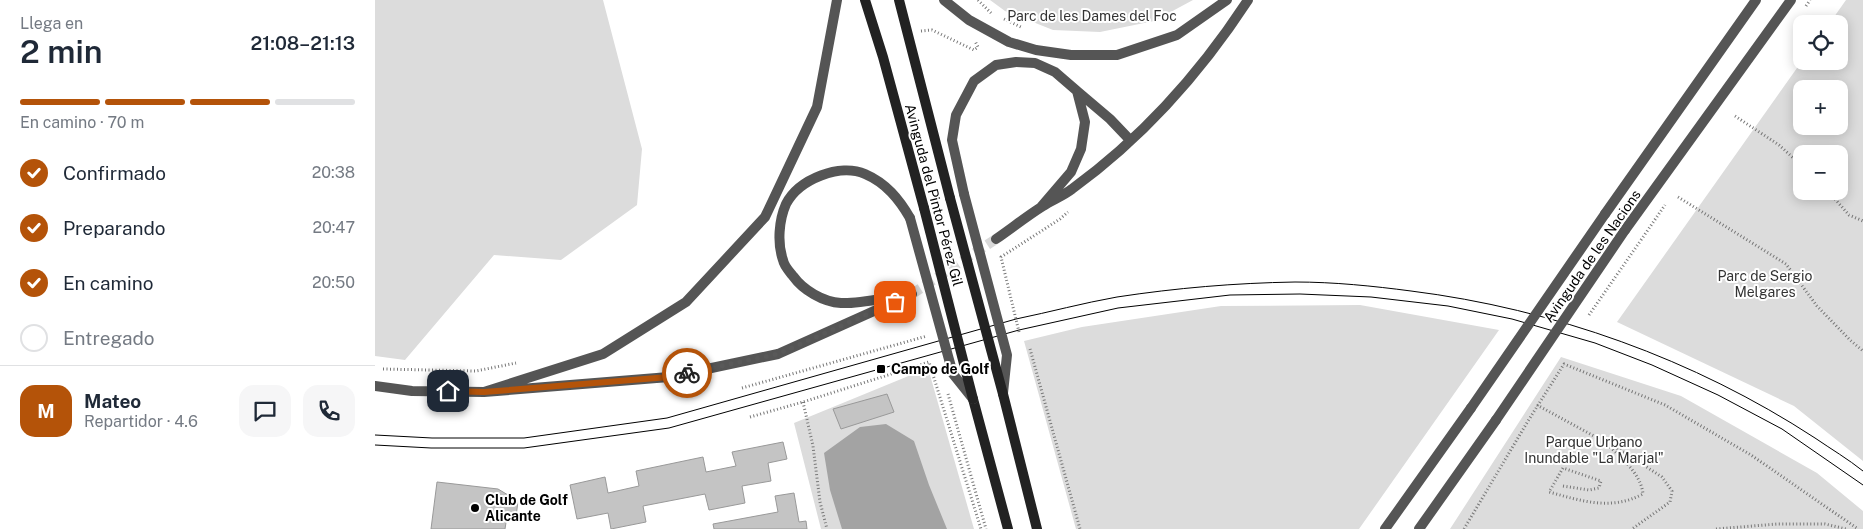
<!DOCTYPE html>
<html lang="es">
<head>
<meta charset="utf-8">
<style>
	:root { --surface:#fff; --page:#f6f6f7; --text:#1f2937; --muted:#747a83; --line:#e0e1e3; --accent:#b45309 }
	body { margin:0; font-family:"Public Sans",sans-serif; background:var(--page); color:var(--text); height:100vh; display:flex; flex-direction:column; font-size:19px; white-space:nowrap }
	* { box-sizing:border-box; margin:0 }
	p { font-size:16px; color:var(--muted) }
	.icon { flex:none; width:28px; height:28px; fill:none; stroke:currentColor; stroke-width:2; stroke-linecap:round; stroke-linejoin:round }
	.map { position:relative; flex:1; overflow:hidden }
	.panel { display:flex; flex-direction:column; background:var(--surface); width:375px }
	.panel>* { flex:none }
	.buttons { position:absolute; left:1418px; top:15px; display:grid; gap:10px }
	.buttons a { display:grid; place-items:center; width:55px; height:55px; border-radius:10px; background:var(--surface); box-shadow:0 2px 12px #0003; font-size:25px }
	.pin { position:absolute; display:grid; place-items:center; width:42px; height:42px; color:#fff; margin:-21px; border-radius:10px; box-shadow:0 2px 8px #0006 }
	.courier { position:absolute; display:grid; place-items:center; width:50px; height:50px; margin:-25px; border:4px solid #b45309; border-radius:50%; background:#fff; color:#222; box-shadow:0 1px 6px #0007 }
	.headline em { font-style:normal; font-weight:600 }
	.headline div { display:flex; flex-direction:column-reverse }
	.headline { display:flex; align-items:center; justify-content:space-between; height:85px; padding:0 20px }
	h1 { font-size:32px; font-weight:600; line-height:38px }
	.bar { display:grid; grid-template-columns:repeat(4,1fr); gap:8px 5px; align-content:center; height:60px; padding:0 20px }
	.bar i { height:6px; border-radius:4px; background:var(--line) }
	.bar .current { background:var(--accent) }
	.bar p { grid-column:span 4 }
	.line { display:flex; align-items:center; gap:12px; padding:0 20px; border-top:1px solid var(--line) }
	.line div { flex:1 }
	.round { display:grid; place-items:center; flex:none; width:52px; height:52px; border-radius:15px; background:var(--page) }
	ol { padding:0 20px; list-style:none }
	li { display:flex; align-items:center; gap:15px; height:55px }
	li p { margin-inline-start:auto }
	li .icon { padding:5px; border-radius:50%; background:var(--accent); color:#fff; stroke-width:4 }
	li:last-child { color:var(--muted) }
	li i { width:28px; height:28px; border:2px solid var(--line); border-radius:50% }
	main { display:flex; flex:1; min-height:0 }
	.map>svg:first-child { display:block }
	.green { fill:#dcdcdc; fill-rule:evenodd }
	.water { fill:#a3a3a3 }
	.building { fill:#c4c4c4; stroke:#999 }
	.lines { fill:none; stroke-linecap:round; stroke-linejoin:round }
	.minor-tunnel { stroke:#d9d9d9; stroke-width:10; stroke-dasharray:10 5; stroke-linecap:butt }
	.path { stroke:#777; stroke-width:3; stroke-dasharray:1 2.5; stroke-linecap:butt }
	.minor { stroke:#555; stroke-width:10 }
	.tertiary { stroke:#555; stroke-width:10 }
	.secondary { stroke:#222; stroke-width:10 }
	.tram { stroke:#000; stroke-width:1 }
	.path-bridge { stroke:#777; stroke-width:3; stroke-dasharray:1 2.5; stroke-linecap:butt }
	.minor-bridge { stroke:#555; stroke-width:10 }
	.tertiary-bridge { stroke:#555; stroke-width:10 }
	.secondary-bridge { stroke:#222; stroke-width:10 }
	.done { stroke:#595959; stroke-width:5; stroke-dasharray:0 9 }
	.route { stroke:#b45309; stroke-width:6 }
	.poi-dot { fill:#000; stroke:#fff; stroke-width:2 }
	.labels { text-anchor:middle; stroke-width:4; stroke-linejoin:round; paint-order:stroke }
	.park-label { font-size:14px; fill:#333; stroke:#fff }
	.street-label { font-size:14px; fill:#000; stroke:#fff }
	.poi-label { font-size:14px; font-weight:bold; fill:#000; stroke:#fff; text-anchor:start }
</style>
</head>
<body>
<main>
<section class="panel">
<div class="headline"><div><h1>2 min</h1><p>Llega en</p></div><em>21:08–21:13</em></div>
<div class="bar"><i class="current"></i><i class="current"></i><i class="current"></i><i></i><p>En camino · 70 m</p></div>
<ol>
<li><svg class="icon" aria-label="check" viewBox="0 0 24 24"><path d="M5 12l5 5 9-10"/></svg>Confirmado<p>20:38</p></li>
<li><svg class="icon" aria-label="check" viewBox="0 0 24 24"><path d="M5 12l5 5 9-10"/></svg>Preparando<p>20:47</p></li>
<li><svg class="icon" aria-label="check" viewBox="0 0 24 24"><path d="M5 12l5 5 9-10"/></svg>En camino<p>20:50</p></li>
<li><i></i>Entregado</li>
</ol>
<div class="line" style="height:90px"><b class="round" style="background:var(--accent);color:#fff">M</b><div><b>Mateo</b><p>Repartidor · 4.6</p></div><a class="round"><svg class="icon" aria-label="chat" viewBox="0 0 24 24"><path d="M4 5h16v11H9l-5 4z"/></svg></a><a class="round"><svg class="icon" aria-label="phone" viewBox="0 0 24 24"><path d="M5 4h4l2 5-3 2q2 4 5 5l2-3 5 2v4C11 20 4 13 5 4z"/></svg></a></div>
</section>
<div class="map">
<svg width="1488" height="529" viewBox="0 0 1488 529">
	<rect width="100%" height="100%" fill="#fff"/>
	<path class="green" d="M 0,0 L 228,0 L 267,149 L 262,205 L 186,260 L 119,255 L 30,360 L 0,356 Z
		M 615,0 L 818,0 L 779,21 L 725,32 L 678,30 L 630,11 Z
		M 1471,0 L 1488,0 L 1488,461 L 1419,406 L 1242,322 L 1427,61 L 1464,61 L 1464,24 L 1454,24 ZM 1426,89 L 1464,89 L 1464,126 L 1426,126 ZM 1426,154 L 1464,154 L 1464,191 L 1426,191 Z
		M 985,305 L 1124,330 L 984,529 L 701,529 L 649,341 L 707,327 L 846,306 Z
		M 1186,357 L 1306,396 L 1442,473 L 1488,511 L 1488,529 L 1075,529 Z
		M 553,368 L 599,529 L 446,529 L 419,423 Z"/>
	<path class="water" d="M 511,424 L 539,441 L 554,485 L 572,529 L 467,529 L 455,490 L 449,453 L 485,427 Z"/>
	<path class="building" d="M 512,394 L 519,412 L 466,429 L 458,409 Z
		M 408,442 L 412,459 L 393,463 L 396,481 L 367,486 L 370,503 L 334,510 L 330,494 L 268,506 L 271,522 L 236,529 L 233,513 L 202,519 L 195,485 L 230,477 L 233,493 L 264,486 L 261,471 L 328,457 L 331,472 L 361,466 L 357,452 Z
		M 62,482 L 123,489 L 143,501 L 141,517 L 132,516 L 130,529 L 56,529 Z
		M 419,493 L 424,522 L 431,521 L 432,529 L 339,529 L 338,524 L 403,512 L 400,496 Z"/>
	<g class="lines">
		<path class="minor-tunnel" d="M 537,294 L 621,239"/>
		<path class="path" d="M 603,0 L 616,13
			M 1431,6 L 1435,0
			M 629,19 L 648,28
			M 546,31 L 557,30 L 599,50 L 603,47 L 600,41
			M 1360,116 L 1404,145 L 1426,165
			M 1453,191 L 1474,215 L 1488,221
			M 1303,197 L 1411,264 L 1442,306 L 1475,340 L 1488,351
			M 1266,240 L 1290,205
			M 644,332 L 626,257 L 685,219 L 693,212
			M 655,349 L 705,529
			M 8,369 L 101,371 L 141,363
			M 367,388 L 552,336
			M 573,394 L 611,529
			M 428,402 L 438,446 L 445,502 L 452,529
			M 1162,405 L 1250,453 L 1287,477 L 1297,491 L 1295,502 L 1257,529
			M 375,417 L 428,402 L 554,362 L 606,529
			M 1188,486 L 1214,490 L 1224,488 L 1226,481 L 1188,468 L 1174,492 C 1207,501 1236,511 1268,494 C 1266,473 1245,457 1231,443
			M 1089,529 L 1153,421 L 1189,364 L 1290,405 L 1376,455 L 1483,529
			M 1341,529 L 1402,524 L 1450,524 L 1471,529"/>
		<path class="minor" d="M 569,0 L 594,20 L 634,42 L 661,50 L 696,55 L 742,55 L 802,35 L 852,0
			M 702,91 L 735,119 L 755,140
			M 589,194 L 577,140 L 581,115 L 599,81 L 621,65 L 641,62 L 660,63 L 680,72 L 702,91 L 710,122 L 706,149 L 696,172 L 666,207
			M 621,239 C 637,228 652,216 668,206 C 677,200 688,196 697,189 C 767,138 826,72 873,0
			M 526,296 C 510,298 482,304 466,303 C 448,302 428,290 418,276 C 414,271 409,266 408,260 C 402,243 404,220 411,204 C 424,179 465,163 490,174 C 511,183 524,199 535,218
			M 0,386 L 37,391 L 109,392 L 294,377 L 403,354 L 537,294
			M 109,392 L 228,354 L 311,302 L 390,217 L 442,107 L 462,0"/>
		<path class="tertiary" d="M 1230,214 L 1381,0
			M 1250,230 L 1416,0
			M 1010,529 L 1096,408
			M 1044,529 L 1121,420"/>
		<path class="secondary" d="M 490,0 L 508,57 L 549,208
			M 524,0 L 575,198
			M 628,394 L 662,529
			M 598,399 L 633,529"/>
		<path class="tram" d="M 0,435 L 57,438 L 149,438 L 292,418 L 641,319 C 675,312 708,303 742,297 C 801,288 860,283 920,282 C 959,282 998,286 1036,291 C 1179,309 1319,359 1440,438 C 1456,449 1473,459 1488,471
			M 0,445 L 56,448 L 149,448 L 294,428 L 644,330 L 743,308 L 855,295 L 925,294 L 996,297 L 1073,306 L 1137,319 L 1220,343 L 1277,365 L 1343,395 L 1407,429 L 1488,485"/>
		<path class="path-bridge" d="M 1214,315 L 1266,240"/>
		<path class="minor-bridge" d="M 589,194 L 632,355 L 628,393
			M 535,218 L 578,374 L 598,399"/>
		<path class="tertiary-bridge" d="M 1096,408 L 1230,214
			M 1121,420 L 1250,230"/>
		<path class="secondary-bridge" d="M 575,198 L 628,394
			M 549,208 L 598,399"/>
	</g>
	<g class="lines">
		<path class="done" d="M 312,373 L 403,354 L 520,302"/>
		<path class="route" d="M 73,391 L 109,392 L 294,377 L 312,373"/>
	</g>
	<g class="poi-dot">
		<rect x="501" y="364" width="10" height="10" rx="2.5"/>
		<circle cx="100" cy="508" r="5"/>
	</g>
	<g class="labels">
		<g class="park-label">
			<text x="717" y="21">Parc de les Dames del Foc</text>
			<text x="1390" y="281">Parc de Sergio<tspan x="1390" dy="16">Melgares</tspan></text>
			<text x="1219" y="447">Parque Urbano<tspan x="1219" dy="16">Inundable "La Marjal"</tspan></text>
		</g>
		<g class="street-label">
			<text transform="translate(559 195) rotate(75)" y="5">Avinguda del Pintor Pérez Gil</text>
			<text transform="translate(1217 256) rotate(-55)" y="5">Avinguda de les Nacions</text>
		</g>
		<g class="poi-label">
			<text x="516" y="374">Campo de Golf</text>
			<text x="110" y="505">Club de Golf<tspan x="110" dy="16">Alicante</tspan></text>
		</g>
	</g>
</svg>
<div class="buttons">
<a><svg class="icon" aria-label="locate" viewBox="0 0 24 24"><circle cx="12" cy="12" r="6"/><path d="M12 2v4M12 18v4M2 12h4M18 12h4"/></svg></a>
<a>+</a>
<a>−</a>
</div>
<div class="pin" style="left:520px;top:302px;background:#ea580c"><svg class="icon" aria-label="bag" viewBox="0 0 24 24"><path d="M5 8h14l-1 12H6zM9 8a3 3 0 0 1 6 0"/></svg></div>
<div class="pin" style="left:73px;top:391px;background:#1f2937"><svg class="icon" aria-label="home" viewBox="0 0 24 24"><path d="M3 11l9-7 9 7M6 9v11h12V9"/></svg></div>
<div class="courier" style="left:312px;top:373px"><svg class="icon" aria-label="bike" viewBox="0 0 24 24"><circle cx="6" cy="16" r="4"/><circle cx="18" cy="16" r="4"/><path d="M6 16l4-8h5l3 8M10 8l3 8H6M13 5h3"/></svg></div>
</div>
</main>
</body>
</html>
